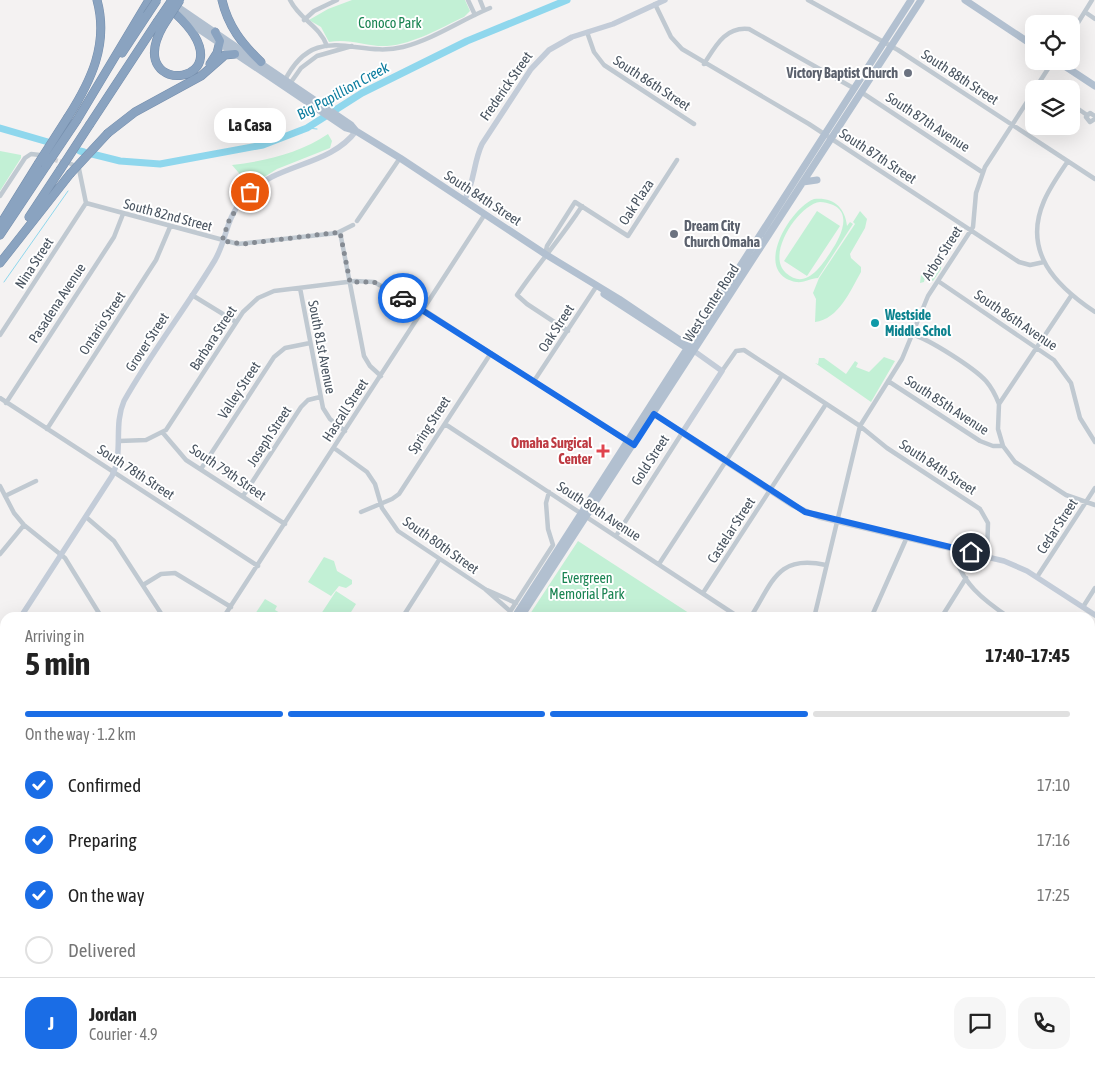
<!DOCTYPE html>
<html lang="en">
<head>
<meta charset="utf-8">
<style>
	:root { --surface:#fff; --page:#f6f6f6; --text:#222; --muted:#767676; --line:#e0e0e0; --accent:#1a6de6 }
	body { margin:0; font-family:"Asap Condensed",sans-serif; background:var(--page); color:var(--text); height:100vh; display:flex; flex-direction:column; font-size:19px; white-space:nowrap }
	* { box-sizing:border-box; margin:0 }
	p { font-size:16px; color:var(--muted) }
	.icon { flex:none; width:28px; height:28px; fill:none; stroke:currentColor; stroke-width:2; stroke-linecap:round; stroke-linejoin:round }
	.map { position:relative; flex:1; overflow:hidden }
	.sheet { position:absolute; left:0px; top:612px; width:1095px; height:466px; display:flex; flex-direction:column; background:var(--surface); border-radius:15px 15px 0 0; box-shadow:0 5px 20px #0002 }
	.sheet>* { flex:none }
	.fabs { position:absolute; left:1025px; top:15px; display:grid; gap:10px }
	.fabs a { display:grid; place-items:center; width:55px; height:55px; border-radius:10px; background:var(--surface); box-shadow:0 5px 20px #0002; font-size:25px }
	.pin { position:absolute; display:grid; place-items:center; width:42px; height:42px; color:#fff; margin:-21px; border:2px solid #fff; border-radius:50%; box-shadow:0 1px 5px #0007 }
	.courier { position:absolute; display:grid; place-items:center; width:50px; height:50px; margin:-25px; border:4px solid #1a6de6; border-radius:50%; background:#fff; color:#222; box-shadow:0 1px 6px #0007 }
	.bubble { position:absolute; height:35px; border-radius:15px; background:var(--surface); box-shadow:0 5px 20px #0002; font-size:16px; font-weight:700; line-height:35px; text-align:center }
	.head em { font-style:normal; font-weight:700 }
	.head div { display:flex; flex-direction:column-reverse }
	.head { display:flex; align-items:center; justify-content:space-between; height:85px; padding:0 25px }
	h1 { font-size:32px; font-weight:700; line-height:38px }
	.bar { display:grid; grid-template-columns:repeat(4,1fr); gap:8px 5px; align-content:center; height:60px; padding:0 25px }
	.bar i { height:6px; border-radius:4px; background:var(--line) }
	.bar .selected { background:var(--accent) }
	.bar p { grid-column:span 4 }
	.line { display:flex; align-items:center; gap:12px; padding:0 25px; border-top:1px solid var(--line) }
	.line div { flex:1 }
	.round { display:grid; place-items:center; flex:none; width:52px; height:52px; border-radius:15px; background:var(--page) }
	ol { padding:0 25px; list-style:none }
	li { display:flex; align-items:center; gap:15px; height:55px }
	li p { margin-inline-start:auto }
	li .icon { padding:5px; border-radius:50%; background:var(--accent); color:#fff; stroke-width:4 }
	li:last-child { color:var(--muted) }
	li i { width:28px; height:28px; border:2px solid var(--line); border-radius:50% }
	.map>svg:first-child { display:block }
	.green { fill:#c2f0d5; fill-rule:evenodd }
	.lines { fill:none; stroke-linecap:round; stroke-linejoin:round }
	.stream { stroke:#8fd7ed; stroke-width:1 }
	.river { stroke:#8fd7ed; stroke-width:7 }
	.street-tunnel { stroke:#d2d2d5; stroke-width:4.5; stroke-dasharray:4.5 2; stroke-linecap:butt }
	.highway-casing { stroke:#758eac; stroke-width:9 }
	.street { stroke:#c0c9d1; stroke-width:4.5 }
	.secondary { stroke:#c3ccd8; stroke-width:5.5 }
	.primary { stroke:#b2c0d0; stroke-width:7 }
	.highway { stroke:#8aa3c0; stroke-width:8 }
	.highway-bridge-casing { stroke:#758eac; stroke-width:9; stroke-linecap:butt }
	.highway-bridge { stroke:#8aa3c0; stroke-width:8 }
	.done { stroke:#858b93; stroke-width:5; stroke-dasharray:0 9 }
	.route { stroke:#1a6de6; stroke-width:6 }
	.worship-dot { fill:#6b7280; stroke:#fff; stroke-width:2 }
	.culture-dot { fill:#0f9aa8; stroke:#fff; stroke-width:2 }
	.health-dot { fill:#e0444e; stroke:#fff; stroke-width:2 }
	.labels { text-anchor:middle; stroke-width:4; stroke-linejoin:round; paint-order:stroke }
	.park-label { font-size:14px; fill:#188351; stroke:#fff }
	.worship-label { font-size:14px; font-weight:bold; fill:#5b616d; stroke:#fff; text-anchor:end }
	.street-label { font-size:14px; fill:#495460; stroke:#fff }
	.culture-label { font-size:14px; font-weight:bold; fill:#0d838f; stroke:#fff; text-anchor:start }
	.health-label { font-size:14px; font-weight:bold; fill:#be3a42; stroke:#fff; text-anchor:end }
	.water-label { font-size:15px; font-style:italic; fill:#0d7d9f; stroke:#fff }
</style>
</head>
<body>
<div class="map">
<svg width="1095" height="1078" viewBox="0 0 1095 1078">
	<rect width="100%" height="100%" fill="#f4f2f2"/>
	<path class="green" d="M 352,0 L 465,0 L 470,11 L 464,17 C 440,28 414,44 387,46 C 367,47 349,38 329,42 L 321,27 L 309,20 L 328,9 Z
		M 328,134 L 332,141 L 330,148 L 277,169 L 250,186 L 232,165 C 266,161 300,153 328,134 Z
		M 0,151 L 21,155 L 21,158 L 0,191 Z
		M 814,199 C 833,197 845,207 847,226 L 850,222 L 853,224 L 818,278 C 811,278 805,283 796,282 C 751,273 790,208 814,199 ZM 820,202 C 856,205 843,234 830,253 C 820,268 805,290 786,273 C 765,255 799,204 820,202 Z
		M 817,211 L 840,226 L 807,276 L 784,261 Z
		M 860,211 L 867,219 L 865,228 L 850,254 L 851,258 L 861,267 L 861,272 C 850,291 839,319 815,322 L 816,299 L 813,293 L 819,278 L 855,224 L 853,222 Z
		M 933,262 L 941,267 L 941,269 L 933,281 L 925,277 L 924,282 L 920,283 L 921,275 Z
		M 884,357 L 895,361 L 871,402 L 815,363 L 818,364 L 819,358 L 824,358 L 846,374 L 855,361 L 858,363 L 856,367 L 869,372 Z
		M 578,541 L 695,617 L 528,617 Z
		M 324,557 L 334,561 L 337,571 L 352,580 L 352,584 L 346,588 L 339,586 L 331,596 L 308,582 Z
		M 336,591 L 356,604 L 348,617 L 319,617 Z
		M 265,599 L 277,606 L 275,610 L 287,617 L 253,617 Z
		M 428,1074 L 477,1074 L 474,1078 L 435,1078 Z"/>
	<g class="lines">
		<path class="stream" d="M 307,128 L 317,129
			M 4,282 L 68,191"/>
		<path class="river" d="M 0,128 L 48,142
			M 80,151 L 84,152
			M 92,154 L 120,161 L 160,164 L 263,145 L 307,128 L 362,93 L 467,41 L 567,0"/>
		<path class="street-tunnel" d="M 41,156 L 65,163"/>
		<g class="highway-casing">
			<path id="highway" d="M 222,0 C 228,26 242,44 261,62
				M 163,26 C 121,101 253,86 176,14
				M 122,53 L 147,15
				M 210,64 L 217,53 L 220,41 L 215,32
				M 68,117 C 91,81 109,44 97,0
				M 77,120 L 149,0
				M 90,124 L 157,22
				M 108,133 L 135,112 L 201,76 L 225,55 L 235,54
				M 29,217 L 60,170
				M 0,225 L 38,164
				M 0,235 L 46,166
				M 0,263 L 70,174"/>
		</g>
		<path class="street" d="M 290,0 C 300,20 320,26 327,46
			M 468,0 L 475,15
			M 480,0 L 484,10
			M 808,0 L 898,50 L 1095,179
			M 655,4 L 671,37 L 682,49 L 809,124 L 1019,262 L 1030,265 L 1044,262
			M 1085,12 L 1095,19
			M 304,20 L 314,11 L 337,0
			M 587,32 L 594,52 L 604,65 L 694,124
			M 1071,34 L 1092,0
			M 704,64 C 715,47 725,26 749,29 L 855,89
			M 284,82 C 315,19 356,59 403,47 C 434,39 461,20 490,8
			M 289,85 L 301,68 L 317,56 L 352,46
			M 1035,89 L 1053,61
			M 861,92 L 982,172
			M 1071,104 L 1087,115
			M 1095,116 L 1090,113 L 1086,117 L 1090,122 L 1095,119
			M 1068,161 C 1059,174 1050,187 1044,201 C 1022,252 1056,286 1095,312
			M 71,164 L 73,165
			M 79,169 L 86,203
			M 0,196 L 25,158 L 31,154 L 40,155
			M 86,203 L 238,244 L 337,233 L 353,225
			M 357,221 L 400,158
			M 340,232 L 364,356 L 370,366 L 381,376
			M 545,254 L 547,246 L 575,202 L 628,236 L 677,160
			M 938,281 L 1054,360 L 1071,383 L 1080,418 L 1095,442
			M 300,288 L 323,408 L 330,419 L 345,431
			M 192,295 L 236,322
			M 1071,296 L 999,404 L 998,429 L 1003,446 L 1015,462 L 1066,495 L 1095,505
			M 568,331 L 527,304 L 517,295 C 538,264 562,237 582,206
			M 912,334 C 930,340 973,367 986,381 C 992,388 996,396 999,404
			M 0,335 L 86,203
			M 722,371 L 736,351 L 744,350 L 860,426 L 887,448 L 980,509 L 988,523 L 987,556
			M 534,381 L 596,287
			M 888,381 L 980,441 L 993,446 L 1003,446
			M 0,398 L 258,566
			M 6,403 L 114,237 L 123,214
			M 445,424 L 740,618
			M 47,429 L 156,260 L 170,227
			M 163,433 L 186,460 L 285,524
			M 119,441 L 146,440 L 166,430 L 243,312 L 258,298 L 274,291 L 355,281 L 374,282 L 424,310 L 628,442
			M 334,448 L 367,472 L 375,484 L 382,508 L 398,531 L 485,589 L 510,611
			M 201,469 L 274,357 L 285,348 L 310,343
			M 0,486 L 14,513 L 24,525 L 65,558 L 102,618
			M 5,496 L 36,481
			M 243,496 L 301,407 L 308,400 L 320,397
			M 361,512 L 392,499 L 399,494 L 491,353
			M 86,517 L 114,541 L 164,618
			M 616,536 L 682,433 L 654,414
			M 955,549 C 957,581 986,602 1010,618
			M 0,554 L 24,525
			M 659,564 L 782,375
			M 1037,577 L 1095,488
			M 143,585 L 161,574 L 175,573 L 231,607
			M 487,590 L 516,603
			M 703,593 L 826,404
			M 1083,607 L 1095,588
			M 223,618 L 485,214
			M 402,618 L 439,560
			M 506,618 L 553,545 L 548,529 L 546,503 L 549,492
			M 750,618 C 773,582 777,554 826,565
			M 814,618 L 860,426 L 902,359 L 928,296 L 973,227 L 976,193 L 985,167 L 1034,91
			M 871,618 L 907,537
			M 941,618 L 966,578
			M 1090,731 L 1095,739
			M 0,744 L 5,736
			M 1090,755 L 1095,747
			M 0,789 L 5,793
			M 0,837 L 5,829
			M 0,850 L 5,853
			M 1090,875 L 1095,878
			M 0,910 L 5,913
			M 1090,957 L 1095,950
			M 1090,963 L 1095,966
			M 1090,1047 L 1095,1050
			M 359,1074 L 365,1078
			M 590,1074 L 597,1078
			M 755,1074 L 762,1078
			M 87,1078 L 90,1074
			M 544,1078 L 546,1074
			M 748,1078 L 750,1074
			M 813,1078 L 816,1074
			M 880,1078 L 882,1074
			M 945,1078 L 948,1074
			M 1011,1078 L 1014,1074"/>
		<path class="secondary" d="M 464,201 C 475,182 473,163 482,144 L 531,69 L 549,50 L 572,37 L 613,24 L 665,0
			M 694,351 L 722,371 L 682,433 L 792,505 L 819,517 L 1004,561 L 1027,571 L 1095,615
			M 20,618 L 112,476 C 124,452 113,426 124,401 C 151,353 186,308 215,260 C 229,235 224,217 249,193 C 279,163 330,166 356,131
			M 0,649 L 5,641
			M 0,1009 L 5,1001
			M 992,1074 L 998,1078
			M 481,1078 L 485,1074"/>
		<path class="primary" d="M 965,0 L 1034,46
			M 179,8 L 351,125 L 356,131
			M 178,15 L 346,128 L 356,131 L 400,158 L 545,254 L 619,299 L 693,349
			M 1057,61 L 1095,86
			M 803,182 L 817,180
			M 604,294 L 687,348
			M 514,618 L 911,0
			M 520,618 L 921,0
			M 0,951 L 5,955
			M 0,962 L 5,965
			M 121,1074 L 121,1078
			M 175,1074 L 181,1078
			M 192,1074 L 200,1078
			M 321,1074 L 321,1078
			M 228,1078 L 230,1074
			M 235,1078 L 237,1074
			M 315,1078 L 315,1074"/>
		<use href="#highway" class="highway"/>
		<g class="highway-bridge-casing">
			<path id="highway-bridge" d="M 147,15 L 157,0
				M 157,22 L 172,0
				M 163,26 L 180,0
				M 38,164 L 68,117
				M 46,166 L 77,120
				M 60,170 L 90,124
				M 70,174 L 108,133"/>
		</g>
		<use href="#highway-bridge" class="highway-bridge"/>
	</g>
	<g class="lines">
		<path class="done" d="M 250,192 L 230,218 L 222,241 L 243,244 L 340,232 L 350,282 L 374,282 L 403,298"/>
		<path class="route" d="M 403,298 L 634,445 L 654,414 L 805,512 L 971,552"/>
	</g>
	<g class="worship-dot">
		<circle cx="908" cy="73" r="5"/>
		<circle cx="674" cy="234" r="5"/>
	</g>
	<circle class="culture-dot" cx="875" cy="323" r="5"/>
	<path class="health-dot" d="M600.5 443.5h5v5h5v5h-5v5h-5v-5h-5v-5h5z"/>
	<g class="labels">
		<g class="park-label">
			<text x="390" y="28">Conoco Park</text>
			<text x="587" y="583">Evergreen<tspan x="587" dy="16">Memorial Park</tspan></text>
		</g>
		<g class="worship-label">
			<text x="898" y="78">Victory Baptist Church</text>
			<text x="684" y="231" text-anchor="start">Dream City<tspan x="684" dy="16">Church Omaha</tspan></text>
		</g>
		<g class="street-label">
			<text transform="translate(960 77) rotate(33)" y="5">South 88th Street</text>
			<text transform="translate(652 83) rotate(33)" y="5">South 86th Street</text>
			<text transform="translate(506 86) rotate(-55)" y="5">Frederick Street</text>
			<text transform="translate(928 122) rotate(33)" y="5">South 87th Avenue</text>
			<text transform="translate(878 156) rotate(33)" y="5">South 87th Street</text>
			<text transform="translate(483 198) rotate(33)" y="5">South 84th Street</text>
			<text transform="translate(636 202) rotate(-57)" y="5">Oak Plaza</text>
			<text transform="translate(168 215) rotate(15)" y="5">South 82nd Street</text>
			<text transform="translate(942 253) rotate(-57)" y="5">Arbor Street</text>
			<text transform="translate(34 263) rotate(-57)" y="5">Nina Street</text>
			<text transform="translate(57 303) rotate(-57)" y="5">Pasadena Avenue</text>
			<text transform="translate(711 303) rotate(-57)" y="5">West Center Road</text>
			<text transform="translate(1016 320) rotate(34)" y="5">South 86th Avenue</text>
			<text transform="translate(102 323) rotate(-57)" y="5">Ontario Street</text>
			<text transform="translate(556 328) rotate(-57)" y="5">Oak Street</text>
			<text transform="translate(213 338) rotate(-57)" y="5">Barbara Street</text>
			<text transform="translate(147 342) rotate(-57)" y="5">Grover Street</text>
			<text transform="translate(322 347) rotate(79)" y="5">South 81st Avenue</text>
			<text transform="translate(239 390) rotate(-57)" y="5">Valley Street</text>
			<text transform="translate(947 405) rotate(33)" y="5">South 85th Avenue</text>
			<text transform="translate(345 410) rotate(-57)" y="5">Hascall Street</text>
			<text transform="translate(429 425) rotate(-57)" y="5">Spring Street</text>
			<text transform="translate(269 436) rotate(-57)" y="5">Joseph Street</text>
			<text transform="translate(650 460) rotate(-57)" y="5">Gold Street</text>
			<text transform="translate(938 467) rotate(33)" y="5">South 84th Street</text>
			<text transform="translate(136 472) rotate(33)" y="5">South 78th Street</text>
			<text transform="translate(228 472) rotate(34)" y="5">South 79th Street</text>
			<text transform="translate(599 511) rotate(33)" y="5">South 80th Avenue</text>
			<text transform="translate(1057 526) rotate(-57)" y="5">Cedar Street</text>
			<text transform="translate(731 530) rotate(-57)" y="5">Castelar Street</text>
			<text transform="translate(441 545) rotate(35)" y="5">South 80th Street</text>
		</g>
		<g class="culture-label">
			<text x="885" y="320">Westside<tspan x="885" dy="16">Middle Schol</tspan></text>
		</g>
		<g class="health-label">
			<text x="592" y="448">Omaha Surgical<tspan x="592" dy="16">Center</tspan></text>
		</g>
		<g class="water-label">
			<text transform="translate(343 91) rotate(-29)" y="5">Big Papillion Creek</text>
		</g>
	</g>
</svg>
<div class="fabs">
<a><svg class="icon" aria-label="locate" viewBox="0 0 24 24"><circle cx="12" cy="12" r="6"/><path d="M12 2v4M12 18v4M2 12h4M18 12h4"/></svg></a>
<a><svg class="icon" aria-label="layers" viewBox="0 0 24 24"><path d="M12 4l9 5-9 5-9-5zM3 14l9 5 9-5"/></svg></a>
</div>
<div class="pin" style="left:250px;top:192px;background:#ea580c"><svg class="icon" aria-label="bag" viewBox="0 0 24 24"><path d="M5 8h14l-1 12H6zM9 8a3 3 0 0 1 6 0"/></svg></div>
<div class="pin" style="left:971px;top:552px;background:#1f2937"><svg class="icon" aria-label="home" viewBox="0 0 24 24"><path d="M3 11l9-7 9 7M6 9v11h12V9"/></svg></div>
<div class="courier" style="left:403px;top:298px"><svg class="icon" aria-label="car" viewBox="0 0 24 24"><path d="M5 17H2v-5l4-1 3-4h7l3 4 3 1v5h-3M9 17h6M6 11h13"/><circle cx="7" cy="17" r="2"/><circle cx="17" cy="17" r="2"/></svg></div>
<div class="bubble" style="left:214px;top:108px;width:72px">La Casa</div>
<section class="sheet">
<div class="head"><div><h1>5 min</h1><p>Arriving in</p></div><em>17:40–17:45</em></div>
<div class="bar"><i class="selected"></i><i class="selected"></i><i class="selected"></i><i></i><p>On the way · 1.2 km</p></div>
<ol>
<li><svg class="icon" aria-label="check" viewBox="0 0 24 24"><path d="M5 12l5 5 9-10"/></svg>Confirmed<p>17:10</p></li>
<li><svg class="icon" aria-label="check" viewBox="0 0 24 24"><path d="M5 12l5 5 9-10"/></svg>Preparing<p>17:16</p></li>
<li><svg class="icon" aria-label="check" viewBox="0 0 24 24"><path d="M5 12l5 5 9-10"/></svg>On the way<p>17:25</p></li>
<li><i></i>Delivered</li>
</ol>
<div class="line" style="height:90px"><b class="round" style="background:var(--accent);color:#fff">J</b><div><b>Jordan</b><p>Courier · 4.9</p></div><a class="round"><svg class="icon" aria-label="chat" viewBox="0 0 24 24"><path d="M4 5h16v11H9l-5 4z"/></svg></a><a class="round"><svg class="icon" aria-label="phone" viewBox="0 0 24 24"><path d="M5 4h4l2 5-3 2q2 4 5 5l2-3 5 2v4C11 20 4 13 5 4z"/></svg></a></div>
</section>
</div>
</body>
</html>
